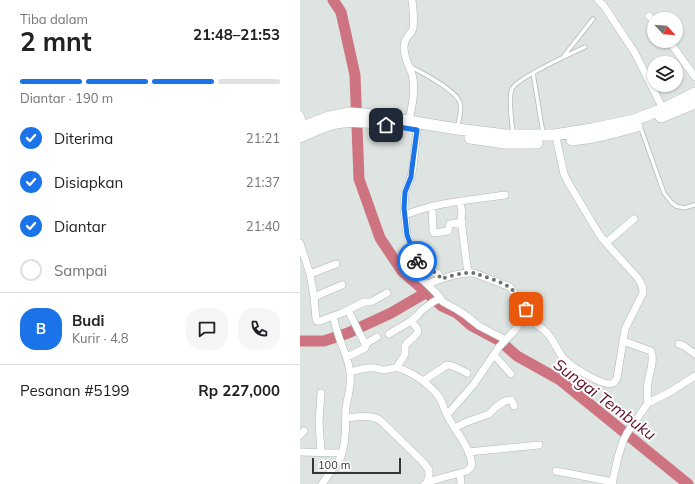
<!DOCTYPE html>
<html lang="id">
<head>
<meta charset="utf-8">
<style>
	:root { --surface:#fff; --page:#f6f6f6; --text:#202124; --muted:#757577; --line:#e0e0e0; --accent:#1a73e8 }
	body { margin:0; font-family:Mulish,sans-serif; background:var(--page); color:var(--text); height:100vh; display:flex; flex-direction:column; font-size:15px; white-space:nowrap }
	* { box-sizing:border-box; margin:0 }
	p { font-size:13px; color:var(--muted) }
	.icon { flex:none; width:22px; height:22px; fill:none; stroke:currentColor; stroke-width:2; stroke-linecap:round; stroke-linejoin:round }
	.map { position:relative; flex:1; overflow:hidden }
	.panel { display:flex; flex-direction:column; background:var(--surface); width:300px }
	.panel>* { flex:none }
	.needle { width:26px; rotate:116deg }
	.tools { position:absolute; left:347px; top:12px; display:grid; gap:8px }
	.tools a { display:grid; place-items:center; width:36px; height:36px; border-radius:50%; background:var(--surface); box-shadow:0 1px 3px #0004; font-size:20px }
	.scale { position:absolute; left:12px; bottom:10px; width:89px; box-sizing:border-box; padding-left:4px; border:2px solid #333635; border-top:0; font-size:11px; line-height:14px; white-space:nowrap; color:#333635; -webkit-text-stroke:3px #fff; paint-order:stroke }
	.pin { position:absolute; display:grid; place-items:center; width:34px; height:34px; color:#fff; margin:-17px; border-radius:8px; box-shadow:0 2px 6px #0006 }
	.courier { position:absolute; display:grid; place-items:center; width:40px; height:40px; margin:-20px; border:3px solid #1a73e8; border-radius:50%; background:#fff; color:#222; box-shadow:0 1px 5px #0007 }
	.overview em { font-style:normal; font-weight:700 }
	.overview div { display:flex; flex-direction:column-reverse }
	.overview { display:flex; align-items:center; justify-content:space-between; height:68px; padding:0 20px }
	h1 { font-size:26px; font-weight:700; line-height:30px }
	.bar { display:grid; grid-template-columns:repeat(4,1fr); gap:6px 4px; align-content:center; height:48px; padding:0 20px }
	.bar i { height:5px; border-radius:3px; background:var(--line) }
	.bar .on { background:var(--accent) }
	.bar p { grid-column:span 4 }
	.line { display:flex; align-items:center; gap:10px; padding:0 20px; border-top:1px solid var(--line) }
	.line div { flex:1 }
	.round { display:grid; place-items:center; flex:none; width:42px; height:42px; border-radius:16px; background:var(--page) }
	ol { padding:0 20px; list-style:none }
	li { display:flex; align-items:center; gap:12px; height:44px }
	li p { margin-inline-start:auto }
	li .icon { padding:4px; border-radius:50%; background:var(--accent); color:#fff; stroke-width:4 }
	li:last-child { color:var(--muted) }
	li i { width:22px; height:22px; border:2px solid var(--line); border-radius:50% }
	main { display:flex; flex:1; min-height:0 }
	.map>svg:first-child { display:block }
	.lines { fill:none; stroke-linecap:round; stroke-linejoin:round }
	.river { stroke:#ce7481; stroke-width:11 }
	.service-casing { stroke:#b1b8b6; stroke-width:5 }
	.minor-casing { stroke:#b1b8b6; stroke-width:8 }
	.trunk-casing { stroke:#b1b8b6; stroke-width:12 }
	.service { stroke:#fff; stroke-width:3.5 }
	.minor { stroke:#fff; stroke-width:7 }
	.trunk { stroke:#fff; stroke-width:11 }
	.done { stroke:#6e7372; stroke-width:4; stroke-dasharray:0 7.2 }
	.route { stroke:#1a73e8; stroke-width:5 }
	.labels { text-anchor:middle; stroke-width:4; stroke-linejoin:round; paint-order:stroke }
	.water-label { font-size:16px; font-style:italic; fill:#5e0a22; stroke:#fff }
</style>
</head>
<body>
<main>
<section class="panel">
<div class="overview"><div><h1>2 mnt</h1><p>Tiba dalam</p></div><em>21:48–21:53</em></div>
<div class="bar"><i class="on"></i><i class="on"></i><i class="on"></i><i></i><p>Diantar · 190 m</p></div>
<ol>
<li><svg class="icon" aria-label="check" viewBox="0 0 24 24"><path d="M5 12l5 5 9-10"/></svg>Diterima<p>21:21</p></li>
<li><svg class="icon" aria-label="check" viewBox="0 0 24 24"><path d="M5 12l5 5 9-10"/></svg>Disiapkan<p>21:37</p></li>
<li><svg class="icon" aria-label="check" viewBox="0 0 24 24"><path d="M5 12l5 5 9-10"/></svg>Diantar<p>21:40</p></li>
<li><i></i>Sampai</li>
</ol>
<div class="line" style="height:72px"><b class="round" style="background:var(--accent);color:#fff">B</b><div><b>Budi</b><p>Kurir · 4.8</p></div><a class="round"><svg class="icon" aria-label="chat" viewBox="0 0 24 24"><path d="M4 5h16v11H9l-5 4z"/></svg></a><a class="round"><svg class="icon" aria-label="phone" viewBox="0 0 24 24"><path d="M5 4h4l2 5-3 2q2 4 5 5l2-3 5 2v4C11 20 4 13 5 4z"/></svg></a></div>
<div class="line" style="height:52px"><div>Pesanan #5199</div><b>Rp 227,000</b></div>
</section>
<div class="map">
<svg width="395" height="484" viewBox="0 0 395 484">
	<rect width="100%" height="100%" fill="#dde4e2"/>
	<g class="lines">
		<path class="river" d="M 33,0 L 41,12 L 55,75 L 59,179 L 80,238 L 102,271 L 142,306 L 157,313 L 172,326 L 200,341 L 217,356 L 260,380 L 388,484
			M 0,341 L 24,341 L 48,333 L 91,313 L 127,292"/>
		<g class="service-casing">
			<path id="service" d="M 263,57 L 293,19
				M 111,67 C 123,73 157,91 160,103 C 162,111 159,121 157,128
				M 233,73 L 243,133
				M 340,126 L 364,193 L 372,203 L 376,206 L 384,208 L 394,205
				M 213,133 C 212,123 208,98 212,89 C 216,79 272,53 285,47"/>
		</g>
		<g class="minor-casing">
			<path id="minor" d="M 298,0 L 304,6 L 335,53 L 363,109
				M 349,16 L 354,21
				M 369,41 L 395,77
				M 0,115 L 4,126
				M 109,121 C 112,106 116,89 112,74 C 109,65 104,58 104,48 C 104,39 108,37 112,31 C 115,25 113,8 112,0
				M 117,129 L 113,168 L 111,177 L 105,192 L 104,208 L 107,235 L 118,264
				M 160,201 L 162,213 L 161,219 L 167,267 L 169,272
				M 132,206 L 133,231 L 134,233 L 148,231 L 150,224 L 162,222
				M 105,215 C 137,202 171,200 205,195
				M 0,243 L 10,274 L 14,297 L 42,285
				M 306,243 L 334,219
				M 10,274 L 36,264
				M 141,279 L 138,274 L 132,271 L 121,264 L 118,264 L 110,269 L 127,284 C 142,279 158,272 174,273 L 210,287 L 226,309 L 224,315 L 216,329 L 199,347 L 174,384 L 147,415
				M 127,284 L 138,295 L 143,302 L 156,309 L 164,314 L 179,326 L 206,340
				M 14,297 L 16,319 L 17,321 L 20,321 L 42,313 L 64,302 L 71,302 L 87,293
				M 224,315 C 232,321 240,326 247,333 C 254,340 257,351 264,359 C 271,366 304,388 313,383 C 316,381 316,380 317,378 L 325,329 L 343,293 C 343,286 341,282 337,277 L 306,243 L 299,234 L 269,184 L 264,174 L 257,142
				M 89,334 L 111,321 L 118,315 L 121,311 L 133,302 L 140,298
				M 323,341 L 351,351 C 355,361 349,373 348,383 C 347,390 347,397 348,403
				M 65,344 L 77,337
				M 379,344 L 384,346 L 395,354
				M 194,355 L 211,374
				M 47,357 L 65,348 L 66,346 L 48,310
				M 97,367 L 105,354 L 105,346 L 107,343 L 113,338 L 118,332 L 117,328 L 111,321
				M 50,372 C 58,370 67,367 74,368 C 77,368 80,369 83,370 C 92,370 93,365 104,370 C 116,375 127,383 136,393 C 142,399 143,407 147,415 C 152,427 175,453 171,467 C 170,468 168,470 167,471 L 127,482
				M 123,381 L 147,365 C 154,365 160,370 167,373
				M 46,418 C 57,417 72,414 81,421 L 122,461 L 129,470 L 129,476 L 127,482 L 125,484
				M 155,428 L 164,423 L 189,414 L 196,407 L 205,401 L 210,400 L 212,401 L 214,406
				M 0,435 L 4,431
				M 0,452 L 42,453 C 47,438 45,422 46,407 C 48,395 52,384 50,373 C 49,361 44,351 40,340 C 37,332 35,324 33,316
				M 21,452 L 19,422 L 21,393
				M 168,452 L 239,445
				M 256,471 L 313,482
				M 160,474 L 161,484
				M 22,484 L 41,457 L 42,453
				M 312,484 L 318,457 L 323,441 L 327,433 L 348,403 L 370,392 L 395,376"/>
		</g>
		<g class="trunk-casing">
			<path id="trunk" d="M 361,117 L 395,103
				M 0,128 L 29,117 L 49,113 L 65,114 L 157,129 L 206,135 L 254,135 L 292,129 L 334,120 L 363,109 L 395,93
				M 0,137 C 9,133 19,128 29,125 C 47,119 66,122 84,124
				M 170,138 L 205,143 L 237,143
				M 272,140 L 294,137 L 315,132 L 337,126"/>
		</g>
		<use href="#service" class="service"/>
		<use href="#minor" class="minor"/>
		<use href="#trunk" class="trunk"/>
	</g>
	<g class="lines">
		<path class="done" d="M 117,261 L 118,264 L 121,264 L 132,271 L 138,274 L 141,279 C 151,276 163,272 174,273 C 185,277 198,280 209,287 C 213,289 224,304 226,309"/>
		<path class="route" d="M 86,125 L 117,130 L 112,168 L 111,177 L 105,192 L 104,208 L 107,235 L 117,261"/>
	</g>
	<g class="labels">
		<g class="water-label">
			<text transform="translate(305 399) rotate(37)" y="6">Sungai Tembuku</text>
		</g>
	</g>
</svg>
<div class="tools">
<a><svg class="needle" viewBox="-14 -14 28 28"><path d="M0-13l5 13h-10z" fill="#e53935"/><path d="M0 13l5-13h-10z" fill="#757577"/></svg></a>
<a><svg class="icon" aria-label="layers" viewBox="0 0 24 24"><path d="M12 4l9 5-9 5-9-5zM3 14l9 5 9-5"/></svg></a>
</div>
<div class="scale">100 m</div>
<div class="pin" style="left:226px;top:309px;background:#ea580c"><svg class="icon" aria-label="bag" viewBox="0 0 24 24"><path d="M5 8h14l-1 12H6zM9 8a3 3 0 0 1 6 0"/></svg></div>
<div class="pin" style="left:86px;top:125px;background:#1f2937"><svg class="icon" aria-label="home" viewBox="0 0 24 24"><path d="M3 11l9-7 9 7M6 9v11h12V9"/></svg></div>
<div class="courier" style="left:117px;top:261px"><svg class="icon" aria-label="bike" viewBox="0 0 24 24"><circle cx="6" cy="16" r="4"/><circle cx="18" cy="16" r="4"/><path d="M6 16l4-8h5l3 8M10 8l3 8H6M13 5h3"/></svg></div>
</div>
</main>
</body>
</html>
